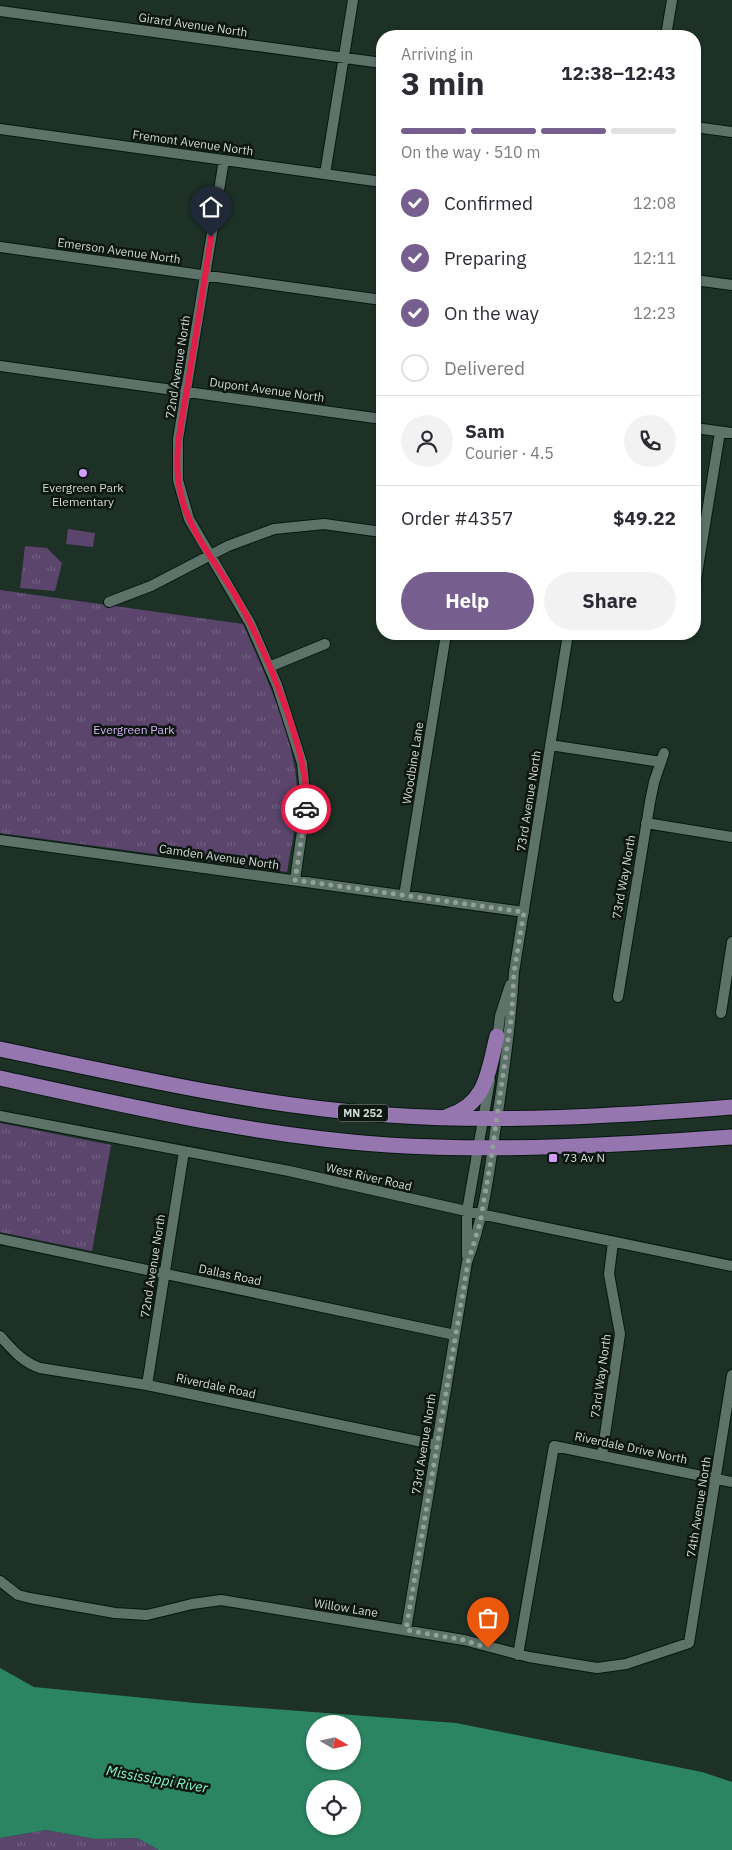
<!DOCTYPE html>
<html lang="en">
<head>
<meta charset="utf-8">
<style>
	:root { --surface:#fff; --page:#f2f2f3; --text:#2b2b33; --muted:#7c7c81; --line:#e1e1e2; --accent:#765e8e }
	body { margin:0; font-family:"IBM Plex Sans",sans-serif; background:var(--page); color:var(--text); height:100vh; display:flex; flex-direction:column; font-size:19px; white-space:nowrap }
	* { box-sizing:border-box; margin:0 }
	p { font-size:16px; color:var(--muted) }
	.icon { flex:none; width:28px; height:28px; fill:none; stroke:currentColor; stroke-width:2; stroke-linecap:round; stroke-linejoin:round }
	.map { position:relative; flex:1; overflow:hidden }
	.drawer { position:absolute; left:376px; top:30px; width:325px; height:610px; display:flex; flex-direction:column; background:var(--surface); border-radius:20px; box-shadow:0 1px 4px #0004 }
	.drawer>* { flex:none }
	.needle { width:32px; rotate:99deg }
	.tools { position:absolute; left:306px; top:1715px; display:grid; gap:10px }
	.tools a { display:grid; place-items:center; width:55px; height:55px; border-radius:50%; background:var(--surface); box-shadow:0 1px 4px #0004; font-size:25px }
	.pin { position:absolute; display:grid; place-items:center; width:42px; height:42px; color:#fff; margin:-51px -21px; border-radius:50% 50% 50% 0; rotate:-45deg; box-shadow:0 0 5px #0007 }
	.pin .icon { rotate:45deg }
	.courier { position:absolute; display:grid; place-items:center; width:50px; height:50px; margin:-25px; border:4px solid #e11d48; border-radius:50%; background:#fff; color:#222; box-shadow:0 1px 6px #0007 }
	.head em { font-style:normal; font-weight:700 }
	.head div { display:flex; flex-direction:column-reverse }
	.head { display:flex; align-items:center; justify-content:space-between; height:85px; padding:0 25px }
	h1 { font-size:32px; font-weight:700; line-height:38px }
	.bar { display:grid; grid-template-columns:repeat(4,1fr); gap:8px 5px; align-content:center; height:60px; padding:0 25px }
	.bar i { height:6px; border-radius:4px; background:var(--line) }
	.bar .active { background:var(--accent) }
	.bar p { grid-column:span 4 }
	.line { display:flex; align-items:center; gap:12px; padding:0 25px; border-top:1px solid var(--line) }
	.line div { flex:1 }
	.round { display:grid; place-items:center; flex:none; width:52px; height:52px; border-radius:26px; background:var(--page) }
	ol { padding:0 25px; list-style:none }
	li { display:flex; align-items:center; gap:15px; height:55px }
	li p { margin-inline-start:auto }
	li .icon { padding:5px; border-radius:50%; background:var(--accent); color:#fff; stroke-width:4 }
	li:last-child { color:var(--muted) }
	li i { width:28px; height:28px; border:2px solid var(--line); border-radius:50% }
	.button { display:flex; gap:10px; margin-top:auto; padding:10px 25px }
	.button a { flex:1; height:58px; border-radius:30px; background:var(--accent); color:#fff; font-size:20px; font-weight:700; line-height:58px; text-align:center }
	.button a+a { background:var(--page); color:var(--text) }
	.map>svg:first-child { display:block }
	.green { fill:#5b456c }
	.park { fill:url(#park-tufts) }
	.water { fill:#2b8562; fill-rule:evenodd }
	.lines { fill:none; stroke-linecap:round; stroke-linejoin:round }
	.minor-casing { stroke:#061810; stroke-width:12 }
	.highway-casing { stroke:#061810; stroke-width:17 }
	.minor { stroke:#5d7268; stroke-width:10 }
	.highway { stroke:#9576af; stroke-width:15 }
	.done { stroke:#91a098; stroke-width:5; stroke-dasharray:0 9 }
	.route { stroke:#e11d48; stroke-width:6 }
	.poi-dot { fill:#d29dfd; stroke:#0e1612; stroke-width:2 }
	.labels { text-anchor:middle; stroke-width:5; stroke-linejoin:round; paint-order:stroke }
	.shield { fill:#0e1612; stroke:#96a09a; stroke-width:1 }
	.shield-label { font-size:11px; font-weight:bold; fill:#d0dbd5 }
	.street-label { font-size:12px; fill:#d0dbd5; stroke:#0e1612 }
	.poi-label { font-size:12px; fill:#d0dbd5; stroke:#0e1612 }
	.park-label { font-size:12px; fill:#d7b1f7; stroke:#0e1612 }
	.water-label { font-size:14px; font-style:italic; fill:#85fcc8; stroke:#0e1612 }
</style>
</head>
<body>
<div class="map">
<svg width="732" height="1850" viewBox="0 0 732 1850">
	<defs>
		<pattern id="park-tufts" width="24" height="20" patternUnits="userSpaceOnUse" patternTransform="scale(1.25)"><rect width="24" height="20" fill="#5b456c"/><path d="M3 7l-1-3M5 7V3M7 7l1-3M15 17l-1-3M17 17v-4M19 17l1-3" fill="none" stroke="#725f80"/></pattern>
	</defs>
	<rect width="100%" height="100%" fill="#1d3127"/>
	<path class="green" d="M 68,529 L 95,533 L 93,547 L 66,544 Z"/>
	<path class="park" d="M 25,546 L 47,548 L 62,563 L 55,591 L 20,588 Z
		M 0,590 L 243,624 C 264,673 296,738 297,792 C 298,818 291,846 287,872 L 0,833 Z
		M 0,1123 L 111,1145 L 92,1251 L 0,1232 Z
		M 46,1830 L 95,1839 L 137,1838 L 159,1850 L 0,1850 L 0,1838 Z"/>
	<path class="water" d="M 0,1668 L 34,1687 L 195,1703 L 456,1723 L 702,1772 L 732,1782 L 732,1850 L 159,1850 L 137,1838 L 95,1839 L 46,1830 L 0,1838 ZM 315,1724 L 352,1724 L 352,1761 L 315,1761 ZM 315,1789 L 352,1789 L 352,1826 L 315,1826 Z"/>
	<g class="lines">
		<g class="minor-casing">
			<path id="minor" d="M 0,11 L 382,63
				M 666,36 L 672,0
				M 695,127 L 732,132
				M 0,129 L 382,182
				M 224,160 L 178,439 L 178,480 L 189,519 L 250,623 L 277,685 L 302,763 L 306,803 L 295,880
				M 325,174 L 353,0
				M 0,247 L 382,300
				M 695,280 L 732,285
				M 0,366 L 382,419
				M 695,428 L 732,433
				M 695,586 L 720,432
				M 109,602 L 151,586 L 228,546 L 274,529 L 324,524 L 382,532
				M 269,667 L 325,644
				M 550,745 L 661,762
				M 646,823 L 732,837
				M 0,840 L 524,912
				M 404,896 L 446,634
				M 618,997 L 650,802 L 654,782 L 664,753
				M 721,1013 L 732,942
				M 497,1041 L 500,1016 L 510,985
				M 0,1116 L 289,1171 L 475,1213 L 732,1266
				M 0,1239 L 455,1335
				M 467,1256 L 467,1211 L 490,1080
				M 0,1336 C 12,1349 22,1362 40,1368 L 147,1385 L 437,1445
				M 147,1385 L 184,1151
				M 602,1455 L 620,1334 L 609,1274 L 613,1242
				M 0,1581 L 18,1595 L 30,1598 L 115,1613 L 147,1615 L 192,1604 L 221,1600 L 464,1640 L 529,1657 L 597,1668 L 626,1664 L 689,1643 L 732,1375
				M 406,1630 L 467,1262 C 483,1221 489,1176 495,1132 C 503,1079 511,1026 514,972 L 568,634
				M 518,1655 L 554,1446 L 732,1482"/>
		</g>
		<g class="highway-casing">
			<path id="highway" d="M 0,1049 C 129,1076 256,1106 388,1115 C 503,1123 617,1116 732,1107
				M 0,1078 C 128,1106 256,1136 388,1145 C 504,1152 616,1145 732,1137
				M 448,1116 C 487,1104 488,1071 497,1036"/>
		</g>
		<use href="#minor" class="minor"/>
		<use href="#highway" class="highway"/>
	</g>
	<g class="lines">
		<path class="done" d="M 306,809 L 295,880 L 524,912 L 514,972 L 512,1012 L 490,1166 L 480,1223 L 468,1262 L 406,1630 L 464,1640 L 488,1648"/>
		<path class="route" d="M 211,237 C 204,285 196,334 188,383 C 182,422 171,459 182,499 C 191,534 217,564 235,595 C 262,640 312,758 306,809"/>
	</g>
	<g class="poi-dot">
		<circle cx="83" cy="473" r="5"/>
		<rect x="548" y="1153" width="10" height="10" rx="2.5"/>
	</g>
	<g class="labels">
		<rect class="shield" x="338" y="1104.5" width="50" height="17" rx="4"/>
		<g class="shield-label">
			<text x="363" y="1117">MN 252</text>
		</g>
		<g class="street-label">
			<text transform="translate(193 25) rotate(8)" y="4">Girard Avenue North</text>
			<text transform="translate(193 143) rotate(8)" y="4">Fremont Avenue North</text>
			<text transform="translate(119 251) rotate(8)" y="4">Emerson Avenue North</text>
			<text transform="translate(178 367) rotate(-81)" y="4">72nd Avenue North</text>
			<text transform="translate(267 390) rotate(8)" y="4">Dupont Avenue North</text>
			<text transform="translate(413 763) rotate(-81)" y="4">Woodbine Lane</text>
			<text transform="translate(529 801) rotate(-81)" y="4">73rd Avenue North</text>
			<text transform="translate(219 857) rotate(8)" y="4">Camden Avenue North</text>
			<text transform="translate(624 877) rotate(-80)" y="4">73rd Way North</text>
			<text transform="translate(369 1177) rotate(13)" y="4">West River Road</text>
			<text transform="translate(153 1266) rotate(-81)" y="4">72nd Avenue North</text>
			<text transform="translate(230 1275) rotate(12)" y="4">Dallas Road</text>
			<text transform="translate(601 1376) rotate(-82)" y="4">73rd Way North</text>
			<text transform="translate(216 1386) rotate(12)" y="4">Riverdale Road</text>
			<text transform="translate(424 1444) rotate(-81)" y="4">73rd Avenue North</text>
			<text transform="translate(631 1448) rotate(12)" y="4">Riverdale Drive North</text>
			<text transform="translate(699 1507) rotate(-81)" y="4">74th Avenue North</text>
			<text transform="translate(346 1608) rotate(9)" y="4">Willow Lane</text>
		</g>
		<g class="poi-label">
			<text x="83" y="492">Evergreen Park<tspan x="83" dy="14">Elementary</tspan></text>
			<text x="563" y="1162" text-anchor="start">73 Av N</text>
		</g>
		<g class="park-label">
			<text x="134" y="734">Evergreen Park</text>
		</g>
		<g class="water-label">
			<text transform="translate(157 1779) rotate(10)" y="5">Mississippi River</text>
		</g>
	</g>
</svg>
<div class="tools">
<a><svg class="needle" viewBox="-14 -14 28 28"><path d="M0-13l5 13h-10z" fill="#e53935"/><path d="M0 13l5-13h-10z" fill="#7c7c81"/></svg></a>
<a><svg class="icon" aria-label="locate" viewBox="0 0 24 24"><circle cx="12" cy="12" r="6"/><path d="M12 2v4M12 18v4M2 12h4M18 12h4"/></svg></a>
</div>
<div class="pin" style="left:488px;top:1648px;background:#ea580c"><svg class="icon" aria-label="bag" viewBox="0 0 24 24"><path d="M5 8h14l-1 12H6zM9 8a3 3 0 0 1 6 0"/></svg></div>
<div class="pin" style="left:211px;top:237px;background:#1f2937"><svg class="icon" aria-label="home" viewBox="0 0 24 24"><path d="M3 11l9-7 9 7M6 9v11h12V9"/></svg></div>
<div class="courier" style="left:306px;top:809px"><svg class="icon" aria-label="car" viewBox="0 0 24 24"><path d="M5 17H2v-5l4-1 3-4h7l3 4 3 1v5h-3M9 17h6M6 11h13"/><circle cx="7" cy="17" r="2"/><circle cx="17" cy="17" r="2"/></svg></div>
<section class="drawer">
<div class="head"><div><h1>3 min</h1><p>Arriving in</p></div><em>12:38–12:43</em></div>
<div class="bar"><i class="active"></i><i class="active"></i><i class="active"></i><i></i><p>On the way · 510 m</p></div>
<ol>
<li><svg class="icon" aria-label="check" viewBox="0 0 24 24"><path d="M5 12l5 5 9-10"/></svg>Confirmed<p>12:08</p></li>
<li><svg class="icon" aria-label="check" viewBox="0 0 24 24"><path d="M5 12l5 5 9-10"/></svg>Preparing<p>12:11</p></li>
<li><svg class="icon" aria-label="check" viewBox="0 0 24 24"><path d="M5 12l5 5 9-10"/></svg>On the way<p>12:23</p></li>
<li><i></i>Delivered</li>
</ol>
<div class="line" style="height:90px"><a class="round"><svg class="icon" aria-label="person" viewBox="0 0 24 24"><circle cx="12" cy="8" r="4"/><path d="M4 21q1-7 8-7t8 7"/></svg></a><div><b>Sam</b><p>Courier · 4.5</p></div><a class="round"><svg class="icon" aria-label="phone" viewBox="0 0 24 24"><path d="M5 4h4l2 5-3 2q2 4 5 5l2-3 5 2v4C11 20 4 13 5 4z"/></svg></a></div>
<div class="line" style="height:65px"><div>Order #4357</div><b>$49.22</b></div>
<div class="button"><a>Help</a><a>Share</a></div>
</section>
</div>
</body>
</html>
